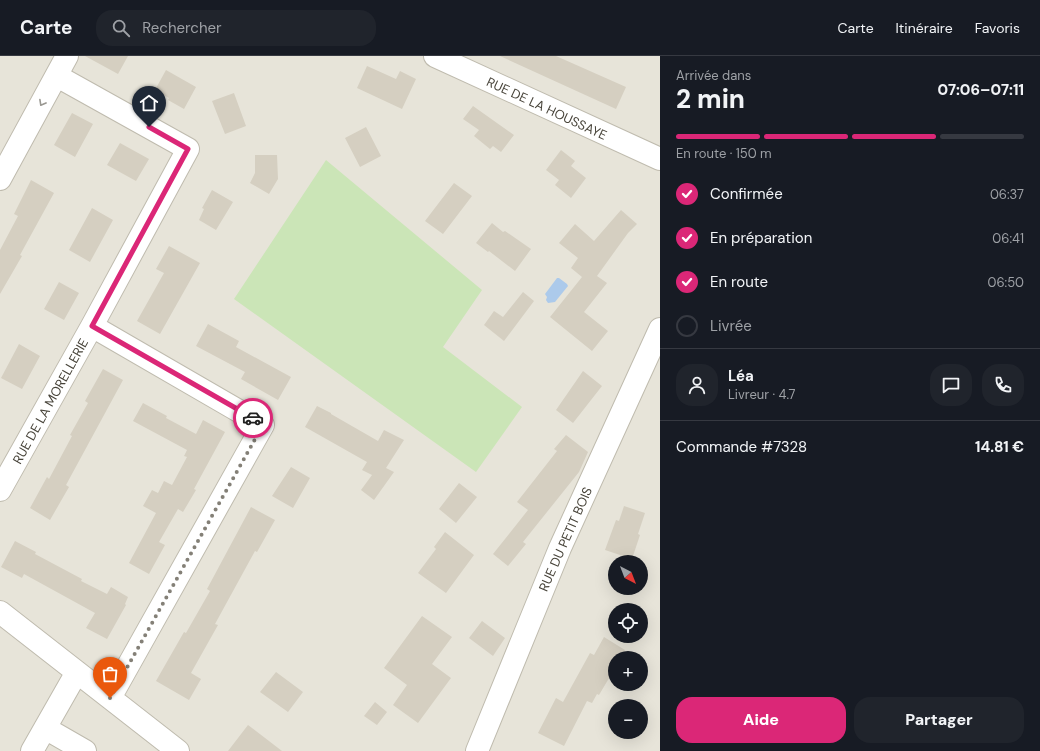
<!DOCTYPE html>
<html lang="fr">
<head>
<meta charset="utf-8">
<style>
	:root { --surface:#171b24; --page:#20242c; --text:#f1f3f6; --muted:#9ea1a6; --line:#363941; --accent:#db2777 }
	body { margin:0; font-family:"DM Sans",sans-serif; background:var(--page); color:var(--text); height:100vh; display:flex; flex-direction:column; font-size:15px; white-space:nowrap }
	* { box-sizing:border-box; margin:0 }
	p { font-size:13px; color:var(--muted) }
	.icon { flex:none; width:22px; height:22px; fill:none; stroke:currentColor; stroke-width:2; stroke-linecap:round; stroke-linejoin:round }
	.map { position:relative; flex:1; overflow:hidden }
	.details { display:flex; flex-direction:column; background:var(--surface); width:380px }
	.details>* { flex:none }
	.needle { width:26px; rotate:138deg }
	.controls { position:absolute; left:608px; top:499px; display:grid; gap:8px }
	.controls a { display:grid; place-items:center; width:40px; height:40px; border-radius:50%; background:var(--surface); box-shadow:0 4px 16px #0002; font-size:20px }
	.pin { position:absolute; display:grid; place-items:center; width:34px; height:34px; color:#fff; margin:-41px -17px; border-radius:50% 50% 50% 0; rotate:-45deg; box-shadow:0 0 4px #0007 }
	.pin .icon { rotate:45deg }
	.courier { position:absolute; display:grid; place-items:center; width:40px; height:40px; margin:-20px; border:3px solid #db2777; border-radius:50%; background:#fff; color:#222; box-shadow:0 1px 5px #0007 }
	.overview em { font-style:normal; font-weight:800 }
	.overview div { display:flex; flex-direction:column-reverse }
	.overview { display:flex; align-items:center; justify-content:space-between; height:68px; padding:0 16px }
	h1 { font-size:26px; font-weight:800; line-height:30px }
	.bar { display:grid; grid-template-columns:repeat(4,1fr); gap:6px 4px; align-content:center; height:48px; padding:0 16px }
	.bar i { height:5px; border-radius:3px; background:var(--line) }
	.bar .on { background:var(--accent) }
	.bar p { grid-column:span 4 }
	.line { display:flex; align-items:center; gap:10px; padding:0 16px; border-top:1px solid var(--line) }
	.line div { flex:1 }
	.round { display:grid; place-items:center; flex:none; width:42px; height:42px; border-radius:16px; background:var(--page) }
	ol { padding:0 16px; list-style:none }
	li { display:flex; align-items:center; gap:12px; height:44px }
	li p { margin-inline-start:auto }
	li .icon { padding:4px; border-radius:50%; background:var(--accent); color:#fff; stroke-width:4 }
	li:last-child { color:var(--muted) }
	li i { width:22px; height:22px; border:2px solid var(--line); border-radius:50% }
	.cta { display:flex; gap:8px; margin-top:auto; padding:8px 16px }
	.cta a { flex:1; height:46px; border-radius:16px; background:var(--accent); color:#fff; font-size:16px; font-weight:800; line-height:46px; text-align:center }
	.cta a+a { background:var(--page); color:var(--text) }
	header { display:flex; align-items:center; gap:24px; box-sizing:border-box; height:56px; padding:0 20px; background:var(--surface); border-bottom:1px solid var(--line) }
	header strong { font-size:19px }
	nav { display:flex; gap:22px; margin-inline-start:auto; font-size:14px }
	.search { width:280px; height:36px; background:var(--page); display:flex; align-items:center; gap:10px; box-sizing:border-box; padding:0 14px; border-radius:16px; color:var(--muted); font-size:15px }
	main { display:flex; flex:1; min-height:0 }
	.map>svg:first-child { display:block }
	.residential { fill:#e7e4d9; fill-rule:evenodd }
	.green { fill:#cbe5b7 }
	.water { fill:#accaeb }
	.building { fill:#d5cfc1 }
	.lines { fill:none; stroke-linecap:round; stroke-linejoin:round }
	.minor-casing { stroke:#bfbbae; stroke-width:24 }
	.minor { stroke:#fff; stroke-width:22 }
	.oneway { stroke:#9a9892 }
	.done { stroke:#848077; stroke-width:4; stroke-dasharray:0 7.2 }
	.route { stroke:#db2777; stroke-width:5 }
	.labels { text-anchor:middle; stroke-width:4; stroke-linejoin:round; paint-order:stroke }
	.street-label { font-size:13px; fill:#474339; stroke:#fff }
</style>
</head>
<body>
<header>
<strong>Carte</strong>
<div class="search"><svg class="icon" aria-label="search" viewBox="0 0 24 24"><circle cx="10" cy="10" r="6"/><path d="M15 15l6 6"/></svg>Rechercher</div>
<nav><a>Carte</a><a>Itinéraire</a><a>Favoris</a></nav>
</header>
<main>
<div class="map">
<svg width="660" height="695" viewBox="0 0 660 695">
	<rect width="100%" height="100%" fill="#f4f2ea"/>
	<path class="residential" d="M 0,0 L 660,0 L 660,695 L 0,695 ZM 615,506 L 641,506 L 641,532 L 615,532 ZM 615,554 L 641,554 L 641,580 L 615,580 ZM 615,602 L 641,602 L 641,628 L 615,628 ZM 615,650 L 641,650 L 641,676 L 615,676 Z"/>
	<path class="green" d="M 326,104 L 482,234 L 443,291 L 522,351 L 476,416 L 234,243 Z"/>
	<path class="water" d="M 557,222 L 559,222 L 567,228 L 568,230 L 555,246 L 548,247 L 546,244 L 547,241 L 545,238 Z"/>
	<path class="building" d="M 85,0 L 128,0 L 118,18 Z
		M 500,0 L 556,0 L 626,31 L 616,53 Z
		M 367,10 L 396,23 L 400,15 L 416,23 L 402,53 L 357,32 Z
		M 166,14 L 196,31 L 184,53 L 168,44 L 169,42 L 155,34 Z
		M 234,37 L 246,70 L 225,78 L 212,45 Z
		M 473,50 L 514,79 L 501,96 L 493,90 L 490,93 L 474,80 L 479,74 L 463,63 Z
		M 72,57 L 93,68 L 75,101 L 54,89 Z
		M 366,71 L 381,100 L 360,111 L 345,82 Z
		M 120,87 L 149,103 L 136,125 L 107,109 Z
		M 561,94 L 575,105 L 571,110 L 586,122 L 571,142 L 555,129 L 559,124 L 546,114 Z
		M 255,99 L 277,99 L 278,123 L 269,138 L 250,127 L 255,117 Z
		M 31,124 L 54,137 L 20,199 L 22,200 L 0,238 L 0,194 L 18,160 L 14,158 Z
		M 454,127 L 472,140 L 443,178 L 425,165 Z
		M 212,134 L 233,146 L 216,174 L 199,164 L 204,153 L 202,152 Z
		M 92,152 L 113,164 L 90,206 L 69,194 Z
		M 621,154 L 637,168 L 628,177 L 597,220 L 607,227 L 584,256 L 608,275 L 592,295 L 550,261 L 582,221 L 571,212 L 578,202 L 559,187 L 575,168 L 594,185 Z
		M 492,167 L 503,176 L 505,175 L 531,193 L 515,215 L 489,195 L 488,196 L 476,187 Z
		M 169,190 L 200,207 L 160,278 L 137,265 L 164,217 L 156,213 Z
		M 59,226 L 79,237 L 64,264 L 44,253 Z
		M 523,236 L 534,245 L 504,285 L 484,269 L 494,255 L 503,261 Z
		M 208,268 L 239,285 L 236,291 L 291,321 L 278,344 L 241,323 L 245,316 L 196,290 Z
		M 19,288 L 40,300 L 22,333 L 1,322 Z
		M 103,313 L 123,324 L 66,429 L 69,431 L 50,464 L 30,452 L 47,421 L 49,423 L 72,380 L 70,379 L 88,347 L 85,345 Z
		M 583,315 L 602,330 L 573,367 L 556,354 Z
		M 143,347 L 167,360 L 166,362 L 196,378 L 203,364 L 225,376 L 194,433 L 196,434 L 183,456 L 178,453 L 159,486 L 165,489 L 149,518 L 129,507 L 156,457 L 143,450 L 152,434 L 158,437 L 164,425 L 172,429 L 187,401 L 184,400 L 187,394 L 133,365 Z
		M 317,350 L 331,357 L 331,358 L 378,385 L 384,374 L 404,384 L 386,412 L 394,416 L 374,444 L 361,434 L 372,419 L 362,414 L 367,406 L 305,371 Z
		M 566,379 L 588,396 L 579,416 L 523,486 L 526,488 L 508,510 L 493,498 L 528,454 L 517,446 L 557,395 L 554,393 Z
		M 291,411 L 310,422 L 293,452 L 272,440 Z
		M 459,427 L 477,441 L 456,467 L 439,453 Z
		M 624,450 L 645,457 L 638,478 L 640,479 L 632,503 L 605,494 L 616,464 L 619,465 Z
		M 251,451 L 275,464 L 257,496 L 255,495 L 215,568 L 218,569 L 191,617 L 201,623 L 189,644 L 156,625 L 184,576 L 186,577 L 210,535 L 207,533 Z
		M 445,476 L 474,499 L 446,537 L 418,517 L 436,493 L 434,491 Z
		M 15,485 L 36,496 L 35,498 L 82,523 L 81,525 L 107,538 L 111,531 L 128,541 L 125,548 L 126,549 L 107,583 L 86,572 L 95,557 L 24,518 L 22,522 L 1,511 Z
		M 422,560 L 452,581 L 432,608 L 451,622 L 418,667 L 393,649 L 407,629 L 384,612 Z
		M 482,565 L 505,582 L 493,600 L 469,582 Z
		M 604,581 L 625,594 L 621,602 L 615,602 L 615,612 L 599,639 L 597,638 L 592,647 L 587,645 L 564,690 L 538,677 L 556,642 L 563,646 L 590,597 L 594,599 Z
		M 276,616 L 303,636 L 288,656 L 260,636 Z
		M 375,646 L 387,656 L 377,669 L 364,660 Z
		M 248,669 L 282,695 L 228,695 Z"/>
	<g class="lines">
		<g class="minor-casing">
			<path id="minor" d="M 435,0 L 660,103
				M 0,123 L 67,0
				M 92,270 L 263,369 L 110,642
				M 0,434 L 92,270 L 188,93 L 57,20
				M 0,556 L 178,695
				M 45,672 L 85,695
				M 32,695 L 77,616
				M 477,695 L 560,492 L 660,273"/>
		</g>
		<use href="#minor" class="minor"/>
	</g>
	<defs><path id="oneway-chevron" d="M-2-3.5L2.5 0L-2 3.5" fill="none" stroke-width="1.6" stroke-linecap="round" stroke-linejoin="round"/></defs>
	<use class="oneway" href="#oneway-chevron" transform="translate(42 47) rotate(119)"/>
	<g class="lines">
		<path class="done" d="M 110,642 L 263,369 L 253,362"/>
		<path class="route" d="M 149,71 L 188,93 L 92,270 L 253,362"/>
	</g>
	<g class="labels">
		<g class="street-label">
			<text transform="translate(547 52) rotate(25)" y="5">RUE DE LA HOUSSAYE</text>
			<text transform="translate(50 345) rotate(-61)" y="5">RUE DE LA MORELLERIE</text>
			<text transform="translate(565 483) rotate(-66)" y="5">RUE DU PETIT BOIS</text>
		</g>
	</g>
</svg>
<div class="controls">
<a><svg class="needle" viewBox="-14 -14 28 28"><path d="M0-13l5 13h-10z" fill="#e53935"/><path d="M0 13l5-13h-10z" fill="#9ea1a6"/></svg></a>
<a><svg class="icon" aria-label="locate" viewBox="0 0 24 24"><circle cx="12" cy="12" r="6"/><path d="M12 2v4M12 18v4M2 12h4M18 12h4"/></svg></a>
<a>+</a>
<a>−</a>
</div>
<div class="pin" style="left:110px;top:642px;background:#ea580c"><svg class="icon" aria-label="bag" viewBox="0 0 24 24"><path d="M5 8h14l-1 12H6zM9 8a3 3 0 0 1 6 0"/></svg></div>
<div class="pin" style="left:149px;top:71px;background:#1f2937"><svg class="icon" aria-label="home" viewBox="0 0 24 24"><path d="M3 11l9-7 9 7M6 9v11h12V9"/></svg></div>
<div class="courier" style="left:253px;top:362px"><svg class="icon" aria-label="car" viewBox="0 0 24 24"><path d="M5 17H2v-5l4-1 3-4h7l3 4 3 1v5h-3M9 17h6M6 11h13"/><circle cx="7" cy="17" r="2"/><circle cx="17" cy="17" r="2"/></svg></div>
</div>
<section class="details">
<div class="overview"><div><h1>2 min</h1><p>Arrivée dans</p></div><em>07:06–07:11</em></div>
<div class="bar"><i class="on"></i><i class="on"></i><i class="on"></i><i></i><p>En route · 150 m</p></div>
<ol>
<li><svg class="icon" aria-label="check" viewBox="0 0 24 24"><path d="M5 12l5 5 9-10"/></svg>Confirmée<p>06:37</p></li>
<li><svg class="icon" aria-label="check" viewBox="0 0 24 24"><path d="M5 12l5 5 9-10"/></svg>En préparation<p>06:41</p></li>
<li><svg class="icon" aria-label="check" viewBox="0 0 24 24"><path d="M5 12l5 5 9-10"/></svg>En route<p>06:50</p></li>
<li><i></i>Livrée</li>
</ol>
<div class="line" style="height:72px"><a class="round"><svg class="icon" aria-label="person" viewBox="0 0 24 24"><circle cx="12" cy="8" r="4"/><path d="M4 21q1-7 8-7t8 7"/></svg></a><div><b>Léa</b><p>Livreur · 4.7</p></div><a class="round"><svg class="icon" aria-label="chat" viewBox="0 0 24 24"><path d="M4 5h16v11H9l-5 4z"/></svg></a><a class="round"><svg class="icon" aria-label="phone" viewBox="0 0 24 24"><path d="M5 4h4l2 5-3 2q2 4 5 5l2-3 5 2v4C11 20 4 13 5 4z"/></svg></a></div>
<div class="line" style="height:52px"><div>Commande #7328</div><b>14.81 €</b></div>
<div class="cta"><a>Aide</a><a>Partager</a></div>
</section>
</main>
</body>
</html>
